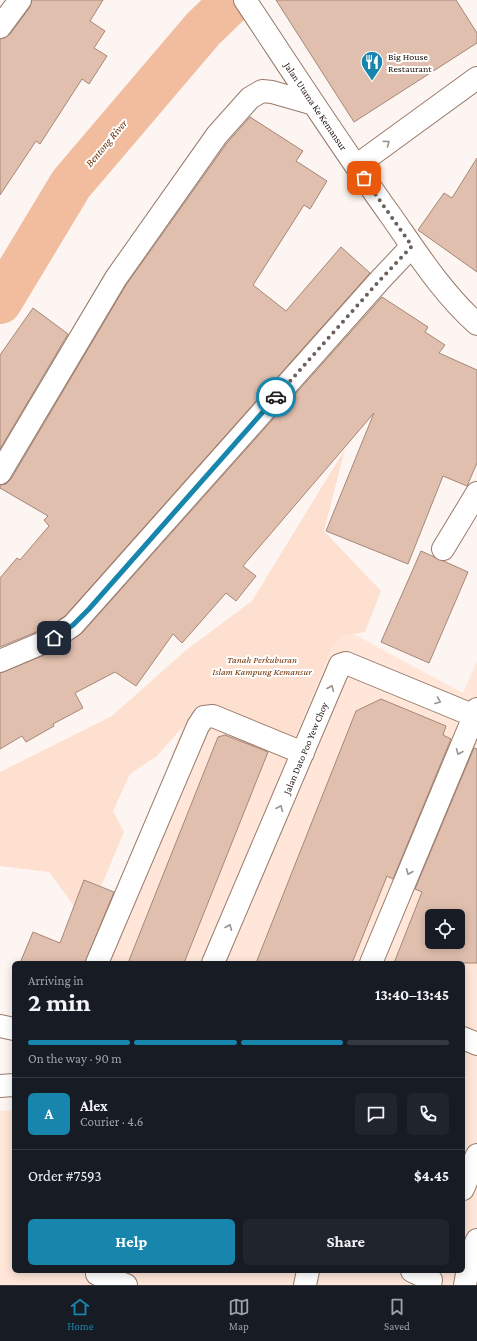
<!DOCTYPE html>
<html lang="en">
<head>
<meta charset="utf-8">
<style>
	:root { --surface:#171b24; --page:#20242c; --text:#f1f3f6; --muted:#9ea1a6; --line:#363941; --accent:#1885ac }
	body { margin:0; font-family:"Crimson Pro",serif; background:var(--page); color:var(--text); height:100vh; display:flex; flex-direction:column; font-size:15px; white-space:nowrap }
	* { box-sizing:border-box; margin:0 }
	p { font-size:13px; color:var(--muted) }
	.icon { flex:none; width:22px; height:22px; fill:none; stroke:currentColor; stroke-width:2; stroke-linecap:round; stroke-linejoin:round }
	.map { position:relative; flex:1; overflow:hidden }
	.side { position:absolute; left:12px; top:961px; width:453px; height:312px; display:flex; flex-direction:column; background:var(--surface); border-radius:6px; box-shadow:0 2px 10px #0003 }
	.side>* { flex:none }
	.tools { position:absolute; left:425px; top:909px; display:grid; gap:8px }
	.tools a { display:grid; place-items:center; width:40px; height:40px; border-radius:6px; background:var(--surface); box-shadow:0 2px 10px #0003; font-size:20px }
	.pin { position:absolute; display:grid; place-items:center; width:34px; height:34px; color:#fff; margin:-17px; border-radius:8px; box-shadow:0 2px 6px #0006 }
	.courier { position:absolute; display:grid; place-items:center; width:40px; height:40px; margin:-20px; border:3px solid #1885ac; border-radius:50%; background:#fff; color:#222; box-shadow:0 1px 5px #0007 }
	.headline em { font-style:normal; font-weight:700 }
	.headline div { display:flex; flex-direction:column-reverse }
	.headline { display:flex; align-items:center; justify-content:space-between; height:68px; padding:0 16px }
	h1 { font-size:26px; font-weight:700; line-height:30px }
	.bar { display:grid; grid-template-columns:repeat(4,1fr); gap:6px 4px; align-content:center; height:48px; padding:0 16px }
	.bar i { height:5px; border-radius:3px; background:var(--line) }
	.bar .active { background:var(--accent) }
	.bar p { grid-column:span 4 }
	.line { display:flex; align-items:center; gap:10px; padding:0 16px; border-top:1px solid var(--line) }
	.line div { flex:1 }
	.round { display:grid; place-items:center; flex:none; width:42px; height:42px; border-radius:6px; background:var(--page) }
	.cta { display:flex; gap:8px; margin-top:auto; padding:8px 16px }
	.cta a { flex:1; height:46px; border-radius:6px; background:var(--accent); color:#fff; font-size:16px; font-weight:700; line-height:46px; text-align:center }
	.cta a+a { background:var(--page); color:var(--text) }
	.tab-bar { display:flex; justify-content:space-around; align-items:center; height:56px; border-top:1px solid var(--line); background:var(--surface); font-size:11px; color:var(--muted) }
	.tab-bar a { display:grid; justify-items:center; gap:2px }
	.tab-bar .active { color:var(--accent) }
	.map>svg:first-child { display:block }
	.built { fill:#ffe6d9; fill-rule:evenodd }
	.green { fill:#fee0d0 }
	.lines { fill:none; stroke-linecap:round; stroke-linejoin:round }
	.river { stroke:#f2bc9f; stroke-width:44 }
	.building { fill:#e0bfae; stroke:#a68777; fill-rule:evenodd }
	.minor-casing { stroke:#997a6a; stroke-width:24 }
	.minor { stroke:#fff; stroke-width:22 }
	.oneway { stroke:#999491 }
	.done { stroke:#6b615c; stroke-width:4; stroke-dasharray:0 7.2 }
	.route { stroke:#1885ac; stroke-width:5 }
	.labels { text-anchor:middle; stroke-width:4; stroke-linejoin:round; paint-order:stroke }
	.poi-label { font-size:10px; fill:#1d110b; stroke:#fff; text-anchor:start }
	.street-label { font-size:10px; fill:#1d110b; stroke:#fff }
	.park-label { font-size:10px; font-style:italic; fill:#753508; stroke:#fff }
	.water-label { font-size:11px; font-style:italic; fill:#6c2d00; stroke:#fff }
</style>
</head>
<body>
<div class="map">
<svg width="477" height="1285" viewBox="0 0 477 1285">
	<rect width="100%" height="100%" fill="#fcf5f2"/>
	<path class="built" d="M 281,595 L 463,693 L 477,661 L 477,1285 L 0,1285 L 0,1111 L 14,1110 L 14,1271 L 463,1271 L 463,963 L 95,963 L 196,690 ZM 432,916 L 458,916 L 458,942 L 432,942 Z"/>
	<path class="green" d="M 345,449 L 324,531 L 381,591 L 365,632 L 341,636 L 331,648 L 295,737 L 203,704 L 157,756 L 130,774 L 113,811 L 124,832 L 86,922 L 49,872 L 0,866 L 0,772 L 112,716 L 185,651 L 252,601 Z"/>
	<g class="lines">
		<path class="river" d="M 0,302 L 71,184 L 203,29 L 233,0"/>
	</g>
	<path class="building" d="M 32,0 L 103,0 L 90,21 L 105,31 L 94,48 L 107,56 L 89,84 L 82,79 L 40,144 L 36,141 L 0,195 L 0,39 L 10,34 L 30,7 Z
		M 276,0 L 456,0 L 477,33 L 477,43 L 354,122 Z
		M 250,117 L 303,151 L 296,161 L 327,181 L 310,209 L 304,205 L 253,285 L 286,311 L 341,247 L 370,273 L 65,616 L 48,627 L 0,647 L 0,578 L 17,558 L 20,560 L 49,526 L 44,520 L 48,516 L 0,488 L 0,485 L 6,484 L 11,479 L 126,285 L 227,143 Z
		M 477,158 L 477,272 L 418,230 L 444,193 L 452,198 Z
		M 382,297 L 428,327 L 425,332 L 445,345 L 439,353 L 477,370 L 477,463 L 467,486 L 443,476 L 408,564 L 326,531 L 374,413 L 243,566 L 256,576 L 236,601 L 226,593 L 182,643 L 173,634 L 136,686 L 115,672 L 75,693 L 83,708 L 53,724 L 54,726 L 26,742 L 22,736 L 0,749 L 0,673 L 59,649 L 82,633 Z
		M 33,308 L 68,334 L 0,449 L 0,355 Z
		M 421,551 L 468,572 L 429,663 L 381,642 Z
		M 381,699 L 446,726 L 443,735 L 451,739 L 393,879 L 387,876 L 352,963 L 256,963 L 356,711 Z
		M 225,735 L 268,752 L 184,963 L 128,963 L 218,737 Z
		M 474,748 L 477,749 L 477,963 L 394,963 L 422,892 L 415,889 ZM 432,916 L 458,916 L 458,942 L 432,942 Z
		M 84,880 L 114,892 L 85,963 L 20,963 L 33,932 L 60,943 Z"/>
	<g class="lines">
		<g class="minor-casing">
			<path id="minor" d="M 245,0 C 293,72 340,145 391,216 C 417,253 443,294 477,324
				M 0,27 L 20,0
				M 356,166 L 477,78
				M 0,473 L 116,278 L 217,135 L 250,98 L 262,91 L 272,92 L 314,104
				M 443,549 L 477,493
				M 0,661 L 54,638 L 73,625 L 380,280 L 412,246
				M 97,963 L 198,726 L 204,717 L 213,716 L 303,753
				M 213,963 L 340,665 L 346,663 L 477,717
				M 371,963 L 477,709
				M 0,1026 L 14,1029
				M 463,1038 L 477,1044
				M 0,1086 L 14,1085
				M 463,1189 L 477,1155
				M 412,1271 L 431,1280 L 430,1285
				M 97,1274 L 126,1285
				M 305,1285 L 308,1271
				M 465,1285 L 470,1257 L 477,1240"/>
		</g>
		<use href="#minor" class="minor"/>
	</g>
	<defs><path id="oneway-chevron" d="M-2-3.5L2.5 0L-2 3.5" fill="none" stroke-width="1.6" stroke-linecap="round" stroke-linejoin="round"/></defs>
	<g class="oneway">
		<use href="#oneway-chevron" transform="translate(387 143) rotate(-36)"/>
		<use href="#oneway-chevron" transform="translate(331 688) rotate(-67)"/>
		<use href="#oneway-chevron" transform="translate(438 701) rotate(22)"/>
		<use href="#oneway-chevron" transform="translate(459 752) rotate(113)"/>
		<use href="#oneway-chevron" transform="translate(280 808) rotate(-67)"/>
		<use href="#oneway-chevron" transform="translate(409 872) rotate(113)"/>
		<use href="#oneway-chevron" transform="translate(229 927) rotate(-67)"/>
	</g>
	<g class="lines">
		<path class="done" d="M 276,397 L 380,280 L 412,246 L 364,178"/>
		<path class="route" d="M 54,638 L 73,625 L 89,609 L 276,397"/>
	</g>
	<defs>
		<g id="restaurant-pin" transform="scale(1.15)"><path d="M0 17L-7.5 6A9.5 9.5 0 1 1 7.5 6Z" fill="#1885ac" stroke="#fff"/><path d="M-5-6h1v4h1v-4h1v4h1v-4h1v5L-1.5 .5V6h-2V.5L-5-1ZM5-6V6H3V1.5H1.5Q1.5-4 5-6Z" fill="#fff"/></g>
	</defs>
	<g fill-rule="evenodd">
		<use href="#restaurant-pin" x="372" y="62"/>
	</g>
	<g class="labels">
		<g class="poi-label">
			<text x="388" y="60">Big House<tspan x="388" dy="12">Restaurant</tspan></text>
		</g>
		<g class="street-label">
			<text transform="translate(316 106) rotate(56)" y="4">Jalan Utama Ke Kemansur</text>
			<text transform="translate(305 748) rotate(-67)" y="4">Jalan Dato Poo Yew Choy</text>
		</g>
		<g class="park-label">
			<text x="262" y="663">Tanah Perkuburan<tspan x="262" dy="12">Islam Kampung Kemansur</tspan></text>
		</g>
		<g class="water-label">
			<text transform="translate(106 143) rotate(-50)" y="4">Bentong River</text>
		</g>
	</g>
</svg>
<div class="tools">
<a><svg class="icon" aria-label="locate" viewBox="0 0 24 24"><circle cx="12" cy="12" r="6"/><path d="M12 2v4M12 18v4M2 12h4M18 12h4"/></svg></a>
</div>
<div class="pin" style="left:364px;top:178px;background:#ea580c"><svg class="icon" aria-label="bag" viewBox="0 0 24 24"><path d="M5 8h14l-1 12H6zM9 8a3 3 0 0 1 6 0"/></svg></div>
<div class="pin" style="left:54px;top:638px;background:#1f2937"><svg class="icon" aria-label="home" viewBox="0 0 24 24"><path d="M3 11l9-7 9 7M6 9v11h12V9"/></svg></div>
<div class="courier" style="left:276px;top:397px"><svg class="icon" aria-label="car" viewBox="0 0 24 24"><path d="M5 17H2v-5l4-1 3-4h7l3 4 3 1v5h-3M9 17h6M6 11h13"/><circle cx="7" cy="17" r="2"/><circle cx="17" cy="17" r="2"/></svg></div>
<section class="side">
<div class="headline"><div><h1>2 min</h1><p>Arriving in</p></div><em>13:40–13:45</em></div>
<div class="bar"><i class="active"></i><i class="active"></i><i class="active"></i><i></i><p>On the way · 90 m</p></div>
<div class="line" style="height:72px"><b class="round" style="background:var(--accent);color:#fff">A</b><div><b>Alex</b><p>Courier · 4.6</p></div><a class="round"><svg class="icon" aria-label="chat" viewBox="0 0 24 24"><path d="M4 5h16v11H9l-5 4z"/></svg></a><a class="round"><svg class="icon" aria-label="phone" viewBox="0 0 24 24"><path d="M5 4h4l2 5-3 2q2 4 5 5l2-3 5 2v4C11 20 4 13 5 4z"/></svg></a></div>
<div class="line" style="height:52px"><div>Order #7593</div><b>$4.45</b></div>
<div class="cta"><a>Help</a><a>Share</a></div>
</section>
</div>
<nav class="tab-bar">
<a class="active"><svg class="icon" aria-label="home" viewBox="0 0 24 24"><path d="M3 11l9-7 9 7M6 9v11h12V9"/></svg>Home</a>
<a><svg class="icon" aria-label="map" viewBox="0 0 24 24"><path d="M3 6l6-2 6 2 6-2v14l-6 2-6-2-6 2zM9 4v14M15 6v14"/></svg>Map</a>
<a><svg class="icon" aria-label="saved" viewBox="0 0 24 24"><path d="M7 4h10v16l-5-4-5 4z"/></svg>Saved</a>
</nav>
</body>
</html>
